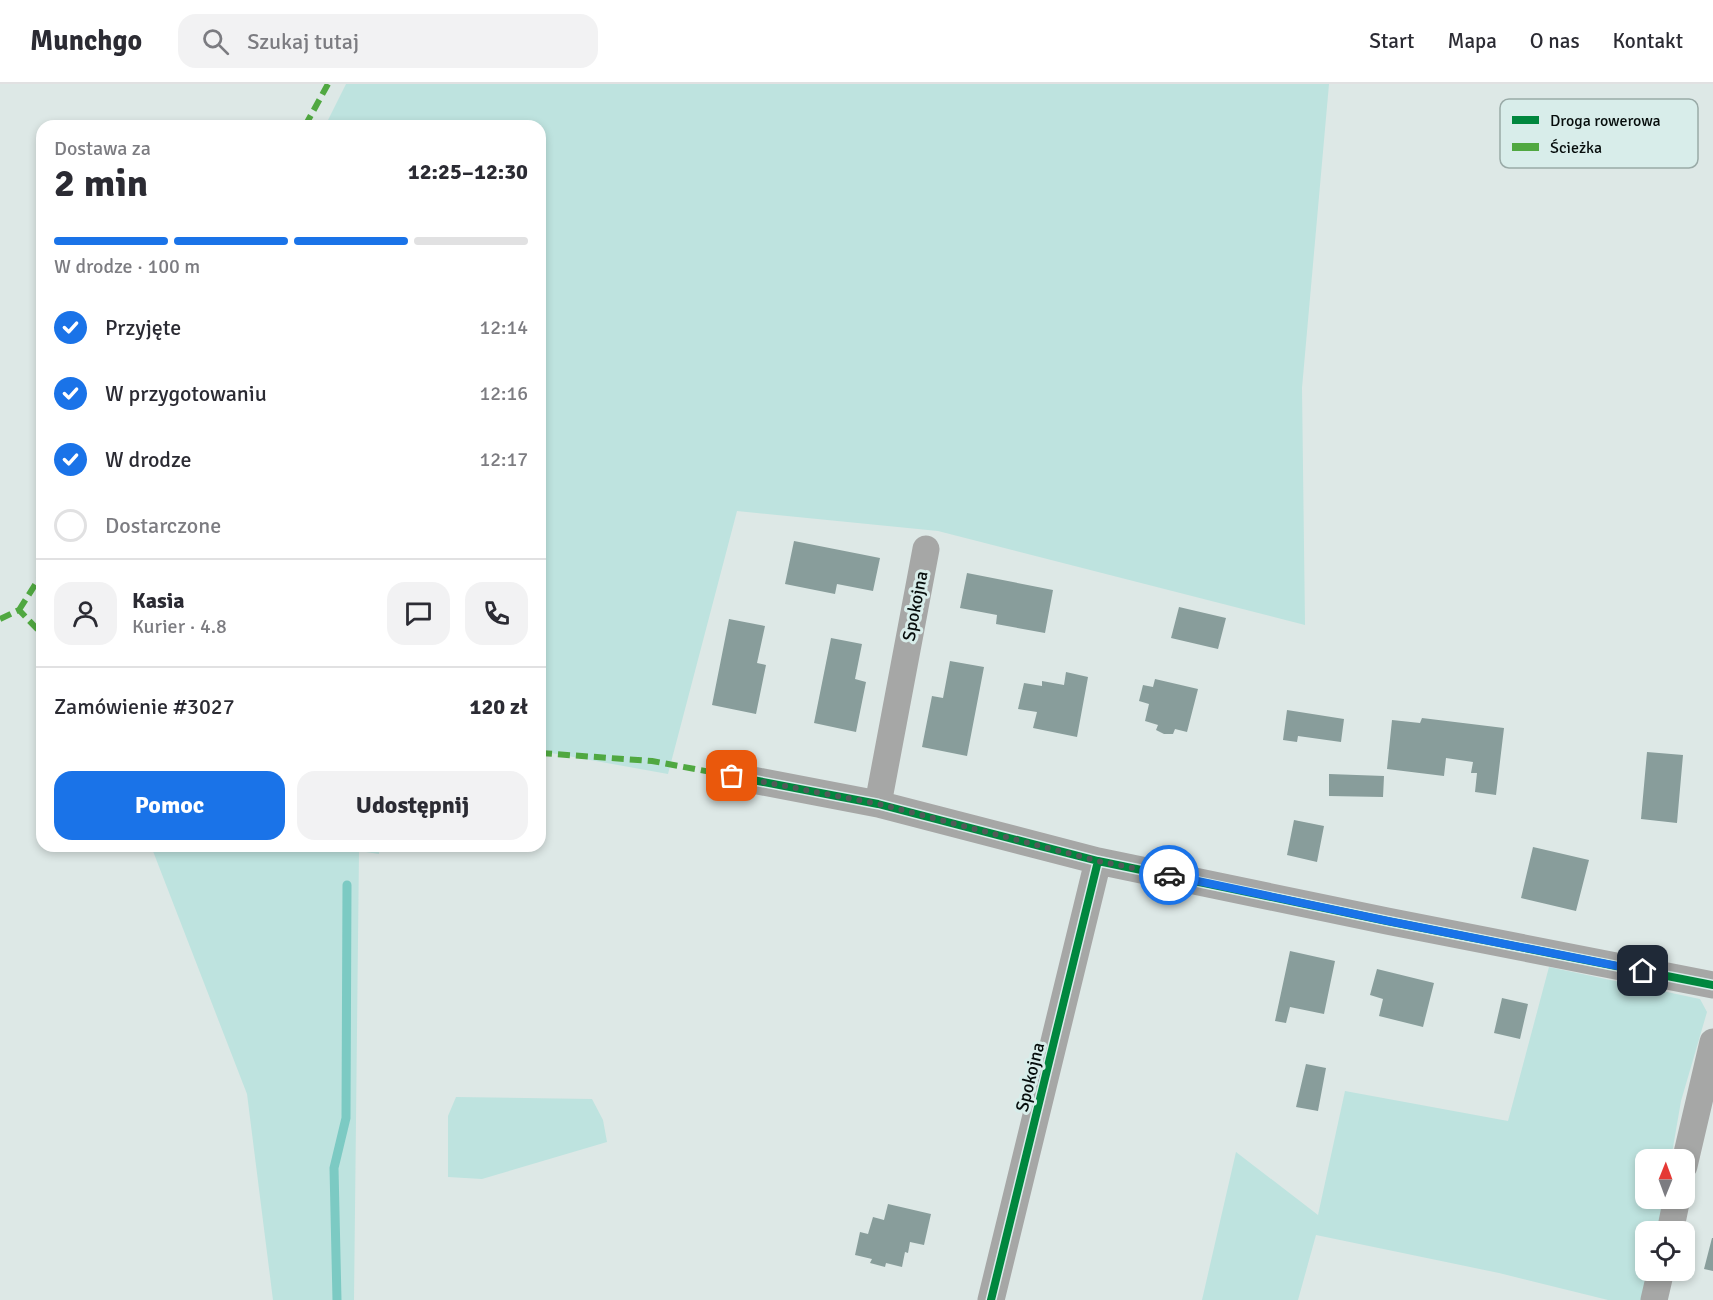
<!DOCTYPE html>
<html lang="pl">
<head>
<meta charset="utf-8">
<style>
	:root { --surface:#fff; --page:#f2f2f3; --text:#2b2b33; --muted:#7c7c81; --line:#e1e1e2; --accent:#1a73e8 }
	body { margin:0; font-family:Signika,sans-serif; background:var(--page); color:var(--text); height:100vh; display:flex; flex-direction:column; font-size:22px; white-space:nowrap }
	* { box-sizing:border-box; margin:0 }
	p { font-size:20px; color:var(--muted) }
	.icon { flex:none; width:33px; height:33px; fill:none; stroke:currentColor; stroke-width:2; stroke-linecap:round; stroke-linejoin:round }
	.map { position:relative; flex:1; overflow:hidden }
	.side { position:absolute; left:36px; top:36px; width:510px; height:732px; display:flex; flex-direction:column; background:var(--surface); border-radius:18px; box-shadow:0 3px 9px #0003 }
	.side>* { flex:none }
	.needle { width:39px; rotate:1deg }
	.tools { position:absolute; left:1635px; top:1065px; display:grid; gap:12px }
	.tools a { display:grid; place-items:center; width:60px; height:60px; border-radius:12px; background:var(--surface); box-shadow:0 3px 9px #0003; font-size:30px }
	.pin { position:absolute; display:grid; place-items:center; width:51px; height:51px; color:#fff; margin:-26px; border-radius:12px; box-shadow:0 3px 9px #0006 }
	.courier { position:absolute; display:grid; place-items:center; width:60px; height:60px; margin:-30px; border:4px solid #1a73e8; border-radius:50%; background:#fff; color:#222; box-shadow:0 2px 8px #0007 }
	.summary em { font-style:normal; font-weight:800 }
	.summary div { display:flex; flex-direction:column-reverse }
	.summary { display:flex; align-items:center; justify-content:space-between; height:102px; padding:0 18px }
	h1 { font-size:39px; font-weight:800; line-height:45px }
	.bar { display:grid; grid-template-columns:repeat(4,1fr); gap:9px 6px; align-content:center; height:72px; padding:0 18px }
	.bar i { height:8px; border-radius:4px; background:var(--line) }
	.bar .active { background:var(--accent) }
	.bar p { grid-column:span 4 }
	.line { display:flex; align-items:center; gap:15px; padding:0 18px; border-top:2px solid var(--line) }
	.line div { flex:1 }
	.round { display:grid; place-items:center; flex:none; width:63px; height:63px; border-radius:18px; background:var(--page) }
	ol { padding:0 18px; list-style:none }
	li { display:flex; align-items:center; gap:18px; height:66px }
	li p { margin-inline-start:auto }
	li .icon { padding:6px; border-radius:50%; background:var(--accent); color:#fff; stroke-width:4 }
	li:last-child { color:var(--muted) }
	li i { width:33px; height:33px; border:3px solid var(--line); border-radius:50% }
	.cta { display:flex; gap:12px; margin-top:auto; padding:12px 18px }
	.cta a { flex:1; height:69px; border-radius:18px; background:var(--accent); color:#fff; font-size:24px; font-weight:800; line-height:69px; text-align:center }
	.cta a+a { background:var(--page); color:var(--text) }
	header { display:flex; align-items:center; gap:36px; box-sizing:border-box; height:84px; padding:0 30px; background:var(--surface); border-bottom:2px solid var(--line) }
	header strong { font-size:28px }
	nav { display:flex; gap:33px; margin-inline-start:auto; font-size:21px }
	.search { width:420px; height:54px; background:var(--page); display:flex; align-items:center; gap:15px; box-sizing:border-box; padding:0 21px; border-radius:18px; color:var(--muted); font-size:22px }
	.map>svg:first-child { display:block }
	.green { fill:#bee3df }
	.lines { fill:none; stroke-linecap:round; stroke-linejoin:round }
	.stream { stroke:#7ccac3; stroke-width:9 }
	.building { fill:#889d9b }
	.minor { stroke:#a6a7a6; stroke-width:27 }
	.quiet { stroke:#50a841; stroke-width:6; stroke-dasharray:12 6; stroke-linecap:butt }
	.cycleway-casing { stroke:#d8edea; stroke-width:11 }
	.cycleway { stroke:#00873e; stroke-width:8 }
	.done { stroke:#515a58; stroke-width:6; stroke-dasharray:0 10.8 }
	.route { stroke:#1a73e8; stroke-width:8 }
	.labels { text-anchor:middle; stroke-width:6; stroke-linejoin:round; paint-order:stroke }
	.street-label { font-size:18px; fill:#060d0c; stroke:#d8edea }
	.key { fill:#d8edea; stroke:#99aaa7; stroke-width:1.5 }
	.key-label { font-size:16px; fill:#060d0c }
</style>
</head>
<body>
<header>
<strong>Munchgo</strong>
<div class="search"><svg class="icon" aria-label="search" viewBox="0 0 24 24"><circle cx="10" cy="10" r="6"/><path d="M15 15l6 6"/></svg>Szukaj tutaj</div>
<nav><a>Start</a><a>Mapa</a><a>O nas</a><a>Kontakt</a></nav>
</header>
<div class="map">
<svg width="1713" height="1216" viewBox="0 0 1713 1216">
	<rect width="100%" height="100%" fill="#dde8e6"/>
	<path class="green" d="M 346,0 L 1329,0 L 1302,304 L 1305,541 L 938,447 L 737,427 L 668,690 L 540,667 L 540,42 L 325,42 Z
		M 151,762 L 379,762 L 379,770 L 359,767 L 354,1216 L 273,1216 L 247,1010 Z
		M 1549,883 L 1700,915 L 1707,928 L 1681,1017 L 1671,1075 L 1646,1076 L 1646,1114 L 1664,1115 L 1658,1147 L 1646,1148 L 1646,1186 L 1651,1187 L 1646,1216 L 1608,1216 L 1499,1189 L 1316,1151 L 1298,1216 L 1202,1216 L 1236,1068 L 1318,1131 L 1345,1007 L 1508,1037 Z
		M 456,1013 L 592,1015 L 603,1036 L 607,1058 L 482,1095 L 448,1093 L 448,1032 Z"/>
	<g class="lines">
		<path class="stream" d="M 337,1216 L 334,1084 L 346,1034 L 347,801"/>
	</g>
	<path class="building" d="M 794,457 L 880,474 L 873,507 L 837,500 L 835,510 L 785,500 Z
		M 967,489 L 1053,506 L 1045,549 L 996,540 L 997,531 L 960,524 Z
		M 1179,523 L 1226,534 L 1218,565 L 1171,554 Z
		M 729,535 L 765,542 L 757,579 L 766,581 L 756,630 L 712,621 Z
		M 831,554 L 862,560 L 855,595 L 866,598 L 856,648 L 814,639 Z
		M 950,577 L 984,583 L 967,672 L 922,663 L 932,612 L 943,614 Z
		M 1066,588 L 1088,593 L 1077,653 L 1033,644 L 1037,628 L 1018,625 L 1024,599 L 1042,602 L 1042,597 L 1064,601 Z
		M 1155,595 L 1198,605 L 1187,648 L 1175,645 L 1173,650 L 1164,650 L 1156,646 L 1158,641 L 1145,637 L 1149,620 L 1139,617 L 1143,601 L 1153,603 Z
		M 1287,626 L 1344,635 L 1341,658 L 1298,652 L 1297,658 L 1283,656 Z
		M 1422,634 L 1504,644 L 1496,711 L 1475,708 L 1477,689 L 1471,689 L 1473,678 L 1446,674 L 1444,692 L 1387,685 L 1392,636 L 1420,639 Z
		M 1647,668 L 1683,671 L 1677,739 L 1641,735 Z
		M 1329,690 L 1384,692 L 1383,713 L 1329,712 Z
		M 1294,736 L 1324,742 L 1317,778 L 1287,771 Z
		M 1533,763 L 1589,776 L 1576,827 L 1521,814 Z
		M 1290,867 L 1335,877 L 1324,930 L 1290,923 L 1286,939 L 1275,937 Z
		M 1377,885 L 1434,899 L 1423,943 L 1379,932 L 1383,915 L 1370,911 Z
		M 1502,914 L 1528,920 L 1520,955 L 1494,949 Z
		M 1306,980 L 1326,984 L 1318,1027 L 1296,1023 Z
		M 888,1120 L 931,1130 L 924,1161 L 910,1158 L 908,1169 L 905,1168 L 902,1183 L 886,1179 L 885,1183 L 870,1179 L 872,1175 L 855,1171 L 860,1148 L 868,1150 L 873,1133 L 884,1136 Z
		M 1712,1154 L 1713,1154 L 1713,1187 L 1704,1185 Z"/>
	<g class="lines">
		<path class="minor" d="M 732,692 L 878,720 L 1098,777
			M 878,720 L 926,465
			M 1684,1082 L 1713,958
			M 1670,1148 L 1677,1114
			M 991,1216 L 1098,777 L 1387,837 L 1713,901
			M 1654,1216 L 1661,1186"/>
		<path class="quiet" d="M 305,42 L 328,0
			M 19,526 L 42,490
			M 0,535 L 19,526 L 42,550
			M 540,669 L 652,677 L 732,692"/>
		<g class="cycleway-casing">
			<path id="cycleway" d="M 732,692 L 878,720 L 1098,777
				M 991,1216 L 1098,777 L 1387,837 L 1713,901"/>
		</g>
		<use href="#cycleway" class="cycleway"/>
	</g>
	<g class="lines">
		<path class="done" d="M 732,692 L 879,720 L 1098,777 L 1169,791"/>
		<path class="route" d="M 1169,791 L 1388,837 L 1643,887"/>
	</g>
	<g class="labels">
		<g class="street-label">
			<text transform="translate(915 522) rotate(-79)" y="6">Spokojna</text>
			<text transform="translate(1030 993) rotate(-76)" y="6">Spokojna</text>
		</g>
	</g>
	<rect x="1500" y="15" width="198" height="69" rx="9" class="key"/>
	<rect x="1512" y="32" width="27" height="8" fill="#00873e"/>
	<rect x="1512" y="59" width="27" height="8" fill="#50a841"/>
	<g class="key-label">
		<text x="1550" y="42">Droga rowerowa</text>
		<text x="1550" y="69">Ścieżka</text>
	</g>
</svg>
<div class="tools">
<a><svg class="needle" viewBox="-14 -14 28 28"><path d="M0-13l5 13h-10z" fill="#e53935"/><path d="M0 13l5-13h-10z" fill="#7c7c81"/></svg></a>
<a><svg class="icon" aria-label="locate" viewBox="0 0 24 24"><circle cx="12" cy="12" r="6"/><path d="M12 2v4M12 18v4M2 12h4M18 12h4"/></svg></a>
</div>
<div class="pin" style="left:732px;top:692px;background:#ea580c"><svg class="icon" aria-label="bag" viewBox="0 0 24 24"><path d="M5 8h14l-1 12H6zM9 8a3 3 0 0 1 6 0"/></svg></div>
<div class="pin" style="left:1643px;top:887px;background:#1f2937"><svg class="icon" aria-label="home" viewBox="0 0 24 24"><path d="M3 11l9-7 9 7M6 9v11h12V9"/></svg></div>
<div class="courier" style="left:1169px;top:791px"><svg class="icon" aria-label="car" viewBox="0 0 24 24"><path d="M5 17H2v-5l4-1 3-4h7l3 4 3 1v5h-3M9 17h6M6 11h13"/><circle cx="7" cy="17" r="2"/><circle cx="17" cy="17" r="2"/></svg></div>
<section class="side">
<div class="summary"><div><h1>2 min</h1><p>Dostawa za</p></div><em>12:25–12:30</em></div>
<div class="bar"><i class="active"></i><i class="active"></i><i class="active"></i><i></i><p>W drodze · 100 m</p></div>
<ol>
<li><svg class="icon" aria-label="check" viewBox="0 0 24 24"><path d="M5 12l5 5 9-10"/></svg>Przyjęte<p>12:14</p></li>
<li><svg class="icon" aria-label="check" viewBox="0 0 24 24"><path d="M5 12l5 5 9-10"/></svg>W przygotowaniu<p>12:16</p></li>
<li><svg class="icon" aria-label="check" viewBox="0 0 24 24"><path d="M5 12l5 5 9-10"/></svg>W drodze<p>12:17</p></li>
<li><i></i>Dostarczone</li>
</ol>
<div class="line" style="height:108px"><a class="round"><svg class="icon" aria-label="person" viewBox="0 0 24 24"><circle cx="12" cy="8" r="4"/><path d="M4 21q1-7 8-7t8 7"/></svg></a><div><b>Kasia</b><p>Kurier · 4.8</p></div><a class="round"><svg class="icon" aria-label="chat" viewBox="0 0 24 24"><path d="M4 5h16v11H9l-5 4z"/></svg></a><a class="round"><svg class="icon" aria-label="phone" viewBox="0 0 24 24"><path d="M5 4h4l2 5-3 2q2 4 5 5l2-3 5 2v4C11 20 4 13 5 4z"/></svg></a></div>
<div class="line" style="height:78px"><div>Zamówienie #3027</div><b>120 zł</b></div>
<div class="cta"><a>Pomoc</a><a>Udostępnij</a></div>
</section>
</div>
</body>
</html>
